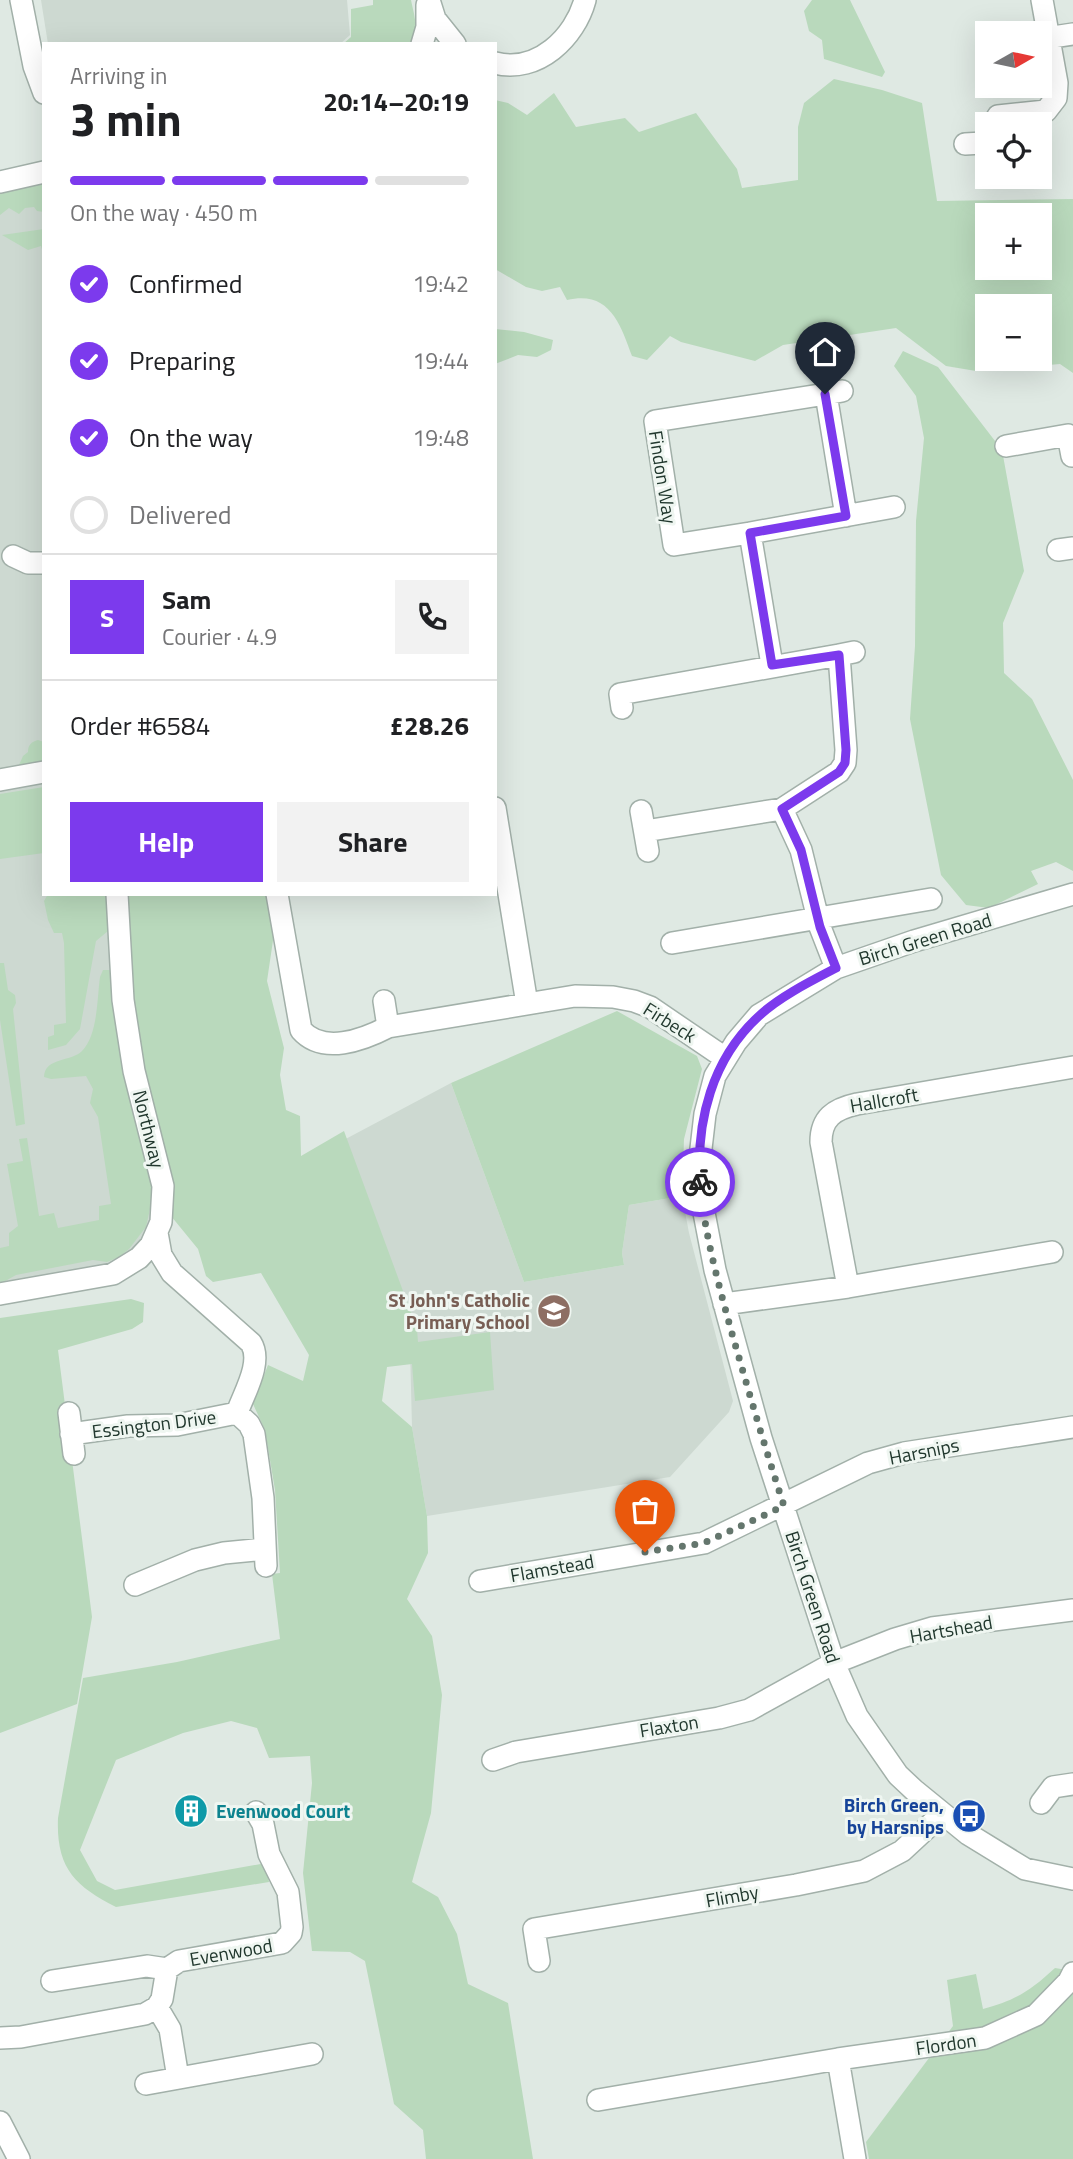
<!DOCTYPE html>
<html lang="en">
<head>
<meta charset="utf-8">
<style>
	:root { --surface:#fff; --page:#f2f2f2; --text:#202124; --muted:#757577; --line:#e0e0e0; --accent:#7c3aed }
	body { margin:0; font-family:"Titillium Web",sans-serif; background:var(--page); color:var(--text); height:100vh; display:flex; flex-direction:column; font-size:26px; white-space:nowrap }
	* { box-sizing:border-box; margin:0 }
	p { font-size:23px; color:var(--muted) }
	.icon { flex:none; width:38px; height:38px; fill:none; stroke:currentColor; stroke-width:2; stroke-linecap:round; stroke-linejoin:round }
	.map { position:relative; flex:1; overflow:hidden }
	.panel { position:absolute; left:42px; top:42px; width:455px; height:854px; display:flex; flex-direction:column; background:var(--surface); border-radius:0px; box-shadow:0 7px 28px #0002 }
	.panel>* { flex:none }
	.needle { width:46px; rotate:81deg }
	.fabs { position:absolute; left:975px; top:21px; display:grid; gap:14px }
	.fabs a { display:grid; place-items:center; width:77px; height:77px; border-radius:0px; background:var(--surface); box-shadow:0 7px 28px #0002; font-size:35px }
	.pin { position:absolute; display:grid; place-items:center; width:60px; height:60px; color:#fff; margin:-72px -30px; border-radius:50% 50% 50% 0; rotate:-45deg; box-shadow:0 0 7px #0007 }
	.pin .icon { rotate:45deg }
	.courier { position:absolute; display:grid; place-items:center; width:70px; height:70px; margin:-35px; border:5px solid #7c3aed; border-radius:50%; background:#fff; color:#222; box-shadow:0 2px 9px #0007 }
	.head em { font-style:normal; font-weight:700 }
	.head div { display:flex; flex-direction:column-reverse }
	.head { display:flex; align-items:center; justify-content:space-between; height:119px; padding:0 28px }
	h1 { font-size:46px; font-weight:700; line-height:52px }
	.bar { display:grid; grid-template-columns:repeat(4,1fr); gap:10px 7px; align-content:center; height:84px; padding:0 28px }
	.bar i { height:9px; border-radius:5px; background:var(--line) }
	.bar .current { background:var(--accent) }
	.bar p { grid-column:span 4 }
	.line { display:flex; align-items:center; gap:18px; padding:0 28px; border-top:2px solid var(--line) }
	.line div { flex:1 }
	.round { display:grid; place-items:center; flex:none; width:74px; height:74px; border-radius:0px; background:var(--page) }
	ol { padding:0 28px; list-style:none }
	li { display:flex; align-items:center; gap:21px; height:77px }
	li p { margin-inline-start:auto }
	li .icon { padding:7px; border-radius:50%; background:var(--accent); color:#fff; stroke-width:4 }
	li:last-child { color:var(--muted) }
	li i { width:38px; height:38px; border:4px solid var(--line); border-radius:50% }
	.action { display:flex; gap:14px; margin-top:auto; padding:14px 28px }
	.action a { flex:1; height:80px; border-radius:0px; background:var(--accent); color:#fff; font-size:28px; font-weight:700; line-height:80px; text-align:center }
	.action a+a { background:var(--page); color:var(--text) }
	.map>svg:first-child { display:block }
	.built { fill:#cdd9d1 }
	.green { fill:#b9d9bc; fill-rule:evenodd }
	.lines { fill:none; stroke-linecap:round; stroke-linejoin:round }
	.minor-casing { stroke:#a2b0a9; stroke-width:24 }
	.minor { stroke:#fff; stroke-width:21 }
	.done { stroke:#64766d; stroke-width:7; stroke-dasharray:0 12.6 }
	.route { stroke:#7c3aed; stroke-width:9 }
	.labels { text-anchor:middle; stroke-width:6; stroke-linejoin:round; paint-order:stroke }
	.street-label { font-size:19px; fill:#21382e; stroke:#eff6f1 }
	.education-label { font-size:19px; font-weight:bold; fill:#785e54; stroke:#eff6f1; text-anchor:end }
	.transit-label { font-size:19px; font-weight:bold; fill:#164399; stroke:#eff6f1; text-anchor:end }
	.culture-label { font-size:19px; font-weight:bold; fill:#0d838f; stroke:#eff6f1; text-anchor:start }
</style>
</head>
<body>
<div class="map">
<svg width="1073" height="2159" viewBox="0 0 1073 2159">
	<rect width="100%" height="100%" fill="#dfe9e3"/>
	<path class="built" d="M 41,0 L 347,0 L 350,35 L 340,44 L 48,44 Z
		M 44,188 L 44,765 L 0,772 L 0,196 Z
		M 44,780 L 44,894 L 113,894 L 153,1182 L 154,1213 L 142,1240 L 134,1250 L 113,1263 L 0,1284 L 0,788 Z
		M 451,1083 L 524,1282 L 624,1265 L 622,1253 L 629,1205 L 682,1196 L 689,1233 L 733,1401 L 729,1412 L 670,1477 L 427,1516 L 412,1427 L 410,1349 L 340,1142 Z"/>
	<path class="green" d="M 373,0 L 411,0 C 414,15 420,31 410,44 L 343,44 L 351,37 L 351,9 L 373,5 Z
		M 812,0 L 850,0 L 885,72 L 882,77 L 824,59 L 822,40 L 809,31 L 804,11 Z
		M 834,79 L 882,90 L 922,103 L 937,201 L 1073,199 L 1073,373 L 1060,364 L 976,371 L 946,366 L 896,328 L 783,345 L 755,361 L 681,342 L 670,336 L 647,360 L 632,356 C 620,323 609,290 567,300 L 560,287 L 542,291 L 526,287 L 495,269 L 495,100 L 508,103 L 527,115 L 554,93 L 576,127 L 625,118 L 639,132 L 696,113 L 737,169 L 742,188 L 798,180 L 798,127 L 804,103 ZM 987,215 L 1040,215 L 1040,268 L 987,268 ZM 987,306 L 1040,306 L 1040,359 L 987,359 Z
		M 44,178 L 44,212 L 37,211 L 34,207 L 25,208 L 19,214 L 9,208 L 0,215 L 0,183 Z
		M 44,229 L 44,256 L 41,246 L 28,250 L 2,235 Z
		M 495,329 L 524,332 L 553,340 L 551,350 L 537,357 L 518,355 L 495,364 Z
		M 903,351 L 938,367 L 1002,450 L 1024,571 L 1003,623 L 1004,673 L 1032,699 L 1073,780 L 1073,871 L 1056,862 L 1031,871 L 1038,884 L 989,908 L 966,905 L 941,875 L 910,719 L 915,646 L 916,521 L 924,438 L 916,396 L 894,366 Z
		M 38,740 L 44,742 L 44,770 L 21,771 L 19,765 L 23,756 L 28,752 C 28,745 31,742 38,740 Z
		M 44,787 L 44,853 L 0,859 L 0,794 Z
		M 48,894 L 109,894 L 108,931 L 96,941 L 80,1029 L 66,1045 L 48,1050 L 48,1037 L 54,1035 L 54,1025 L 66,1023 L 64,943 L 62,933 L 54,933 L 48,920 L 44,901 Z
		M 126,894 L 270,894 L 275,927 L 267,981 L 284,1048 L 280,1075 L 286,1110 L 300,1116 L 301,1156 L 344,1131 L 417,1329 L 418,1342 L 490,1332 L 494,1390 L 415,1401 L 412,1364 L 387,1367 L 382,1401 L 412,1427 L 427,1516 L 428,1553 L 407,1599 L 432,1636 L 442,1695 L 431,1813 L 412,1882 L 438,1897 L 457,1934 L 468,1984 L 508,2003 L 533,2159 L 426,2159 L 423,2130 L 394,2104 L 365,1961 L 350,1952 L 312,1951 L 303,1873 L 312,1783 L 310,1756 L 269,1758 L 257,1728 L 231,1721 L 183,1733 L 116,1760 L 80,1850 L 97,1881 L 115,1890 L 266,1863 L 269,1882 L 116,1907 C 74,1886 56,1867 58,1818 L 83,1678 L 177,1662 L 280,1639 L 272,1574 L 280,1573 L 275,1490 L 265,1430 L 253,1404 L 268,1365 L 303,1381 L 309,1355 L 261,1273 L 213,1282 L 206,1276 L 198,1249 L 171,1216 L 140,1052 L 129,977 Z
		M 0,963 L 4,963 L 8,990 L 15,995 L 16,1003 L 13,1009 L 25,1124 L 16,1126 L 0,1020 Z
		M 103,970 L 112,970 L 133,1111 L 151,1184 L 152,1200 L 146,1227 L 129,1249 L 119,1257 L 107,1262 L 93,1260 L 16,1275 L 0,1284 L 0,1248 L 9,1246 L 9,1233 L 18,1226 L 7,1164 L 23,1161 L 19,1139 L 27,1138 L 39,1216 L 54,1213 L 58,1228 L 99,1220 L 99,1206 L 111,1204 L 98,1117 L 90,1103 L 93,1089 L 86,1076 L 51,1079 L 44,1077 C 45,1057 71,1062 82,1051 C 98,1035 97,998 100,977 Z
		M 617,1011 L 697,1056 L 702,1069 L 684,1139 L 682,1196 L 629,1205 L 622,1253 L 624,1265 L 524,1282 L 451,1083 Z
		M 131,1299 L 144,1303 L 143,1322 L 132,1329 L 58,1350 L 92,1617 L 77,1704 L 0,1733 L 0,1318 Z
		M 1055,1968 L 1073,1971 L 1073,2159 L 869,2159 L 866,2142 L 953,2026 L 947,1980 L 976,1974 L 983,2009 C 1016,2000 1030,1991 1055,1968 Z"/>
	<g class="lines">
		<g class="minor-casing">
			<path id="minor" d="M 21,0 L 34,66 L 44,93
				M 429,0 L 435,19 L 455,44
				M 1040,39 L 1073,34
				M 422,44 L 427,27 L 427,5
				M 495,63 C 538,74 575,37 585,0
				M 993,124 L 998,116 L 1046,111 L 1056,98 L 1057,83 L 1042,0
				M 965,144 L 983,143 L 987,148
				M 0,182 L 44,172
				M 842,391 L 826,394 L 846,516
				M 1006,446 L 1068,435 L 1072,456
				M 750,533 L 674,545 L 655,421 L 826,394
				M 1058,550 L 1073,548
				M 13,556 L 28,563 L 44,563
				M 772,665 L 750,533 L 894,507
				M 622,708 L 620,694 L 839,655
				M 0,780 L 44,772
				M 495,808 L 527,1004
				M 641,811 L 648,851
				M 645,831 L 782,809
				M 277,894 L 301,1030 C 323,1055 363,1040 388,1027
				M 1073,894 L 914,941 L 836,968 L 759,1015 L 736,1042 L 715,1076 L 705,1114 L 700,1157 L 701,1197 L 715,1270 L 761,1438 L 834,1663 L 857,1716 L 898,1775 L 914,1790 L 968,1834 L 1025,1869 L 1073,1879
				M 672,943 L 931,899
				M 836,968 L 820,927 L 801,850 L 782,809 L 839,772 L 845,763 L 846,750 L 839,655 L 854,652
				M 384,1001 L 388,1027 L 575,996 L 613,997 L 634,1001 L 650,1007 L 725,1058
				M 157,1233 L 161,1255 L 172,1273 L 251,1343 C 263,1362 244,1393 237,1413 L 249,1424 L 254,1434 L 263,1498 L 266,1566
				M 848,1287 L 821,1142 C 821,1118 834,1109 857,1104 L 1073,1067
				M 0,1294 L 113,1274 L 139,1258 L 151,1245 L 161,1222 L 163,1186 L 134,1071 L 123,1000 L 117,894
				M 724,1304 L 848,1287 L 1052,1252
				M 69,1413 L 74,1454
				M 71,1434 L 128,1426 L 177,1425 L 237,1413
				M 480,1581 L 704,1543 L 868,1463 L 904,1453 L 1073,1427
				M 135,1585 L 195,1560 L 224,1553 L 265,1549
				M 493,1760 L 516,1752 L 719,1718 L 749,1710 L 834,1663 L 895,1639 L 932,1628 L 1073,1610
				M 1041,1803 L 1053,1787 L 1073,1784
				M 539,1961 L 534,1929 L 796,1885 L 864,1871 L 902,1851 L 942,1814
				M 167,1969 L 162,1999 L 157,2007 L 170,2029 L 178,2078
				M 52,1981 L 147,1966 L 167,1969 L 179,1961 L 282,1943 L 291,1933 L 292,1927 L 288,1892 L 269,1854 L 263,1824 L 256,1812
				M 0,2038 L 21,2037 L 145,2014 L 157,2007
				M 838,2059 L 855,2159
				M 146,2084 L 312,2054
				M 598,2100 L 838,2059 L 985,2038 L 1036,2015 L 1069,1981 L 1073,1973
				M 0,2122 L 19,2159"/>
		</g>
		<use href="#minor" class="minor"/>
	</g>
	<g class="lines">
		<path class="done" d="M 645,1552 L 704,1543 L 784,1506 C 765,1448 748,1389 731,1330 C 718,1282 704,1232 700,1182"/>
		<path class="route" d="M 700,1182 C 696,1121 712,1059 759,1016 C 779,997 811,981 836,968 L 820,927 L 801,850 L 782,809 L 839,772 L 845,763 L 846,750 L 839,655 L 772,665 L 750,533 L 846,516 L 825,394"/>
	</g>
	<defs>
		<g id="school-disc" transform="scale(1.75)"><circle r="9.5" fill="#8d6e63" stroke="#eff6f1"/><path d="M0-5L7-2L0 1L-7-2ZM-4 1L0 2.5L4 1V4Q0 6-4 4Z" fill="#fff"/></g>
		<g id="building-disc" transform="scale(1.75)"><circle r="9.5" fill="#0f9aa8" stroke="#eff6f1"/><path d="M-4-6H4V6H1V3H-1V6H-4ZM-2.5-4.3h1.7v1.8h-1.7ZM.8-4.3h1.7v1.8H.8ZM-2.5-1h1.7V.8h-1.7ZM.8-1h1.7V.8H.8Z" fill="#fff"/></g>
		<g id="bus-disc" transform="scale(1.75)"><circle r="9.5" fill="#1a4fb4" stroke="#eff6f1"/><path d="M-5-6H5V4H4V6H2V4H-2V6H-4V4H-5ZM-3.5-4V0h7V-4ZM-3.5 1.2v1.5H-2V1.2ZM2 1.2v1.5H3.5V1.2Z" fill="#fff"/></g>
	</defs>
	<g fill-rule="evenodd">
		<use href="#school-disc" x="554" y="1311"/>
		<use href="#building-disc" x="191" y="1811"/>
		<use href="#bus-disc" x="969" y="1816"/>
	</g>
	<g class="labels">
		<g class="street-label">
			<text transform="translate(663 477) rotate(81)" y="7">Findon Way</text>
			<text transform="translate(925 939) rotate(-17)" y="7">Birch Green Road</text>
			<text transform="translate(670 1022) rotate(32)" y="7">Firbeck</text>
			<text transform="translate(884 1100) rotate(-10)" y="7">Hallcroft</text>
			<text transform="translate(149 1129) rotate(76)" y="7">Northway</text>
			<text transform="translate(154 1424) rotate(-7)" y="7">Essington Drive</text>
			<text transform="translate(924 1451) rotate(-11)" y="7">Harsnips</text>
			<text transform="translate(552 1568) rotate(-10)" y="7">Flamstead</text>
			<text transform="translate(813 1597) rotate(72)" y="7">Birch Green Road</text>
			<text transform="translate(951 1629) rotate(-10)" y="7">Hartshead</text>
			<text transform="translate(669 1726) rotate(-9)" y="7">Flaxton</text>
			<text transform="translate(732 1896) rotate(-10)" y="7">Flimby</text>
			<text transform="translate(231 1952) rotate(-10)" y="7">Evenwood</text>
			<text transform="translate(946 2044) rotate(-8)" y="7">Flordon</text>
		</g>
		<g class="education-label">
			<text x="530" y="1307">St John's Catholic<tspan x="530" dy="22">Primary School</tspan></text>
		</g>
		<g class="transit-label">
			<text x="944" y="1812">Birch Green,<tspan x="944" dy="22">by Harsnips</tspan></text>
		</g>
		<g class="culture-label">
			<text x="216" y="1818">Evenwood Court</text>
		</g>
	</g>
</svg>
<div class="fabs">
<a><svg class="needle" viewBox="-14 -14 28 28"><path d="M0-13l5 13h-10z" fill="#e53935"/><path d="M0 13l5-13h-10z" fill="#757577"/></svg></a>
<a><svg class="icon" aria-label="locate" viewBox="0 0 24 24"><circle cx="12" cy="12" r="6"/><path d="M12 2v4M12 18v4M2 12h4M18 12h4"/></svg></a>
<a>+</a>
<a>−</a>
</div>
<div class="pin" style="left:645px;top:1552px;background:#ea580c"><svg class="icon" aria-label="bag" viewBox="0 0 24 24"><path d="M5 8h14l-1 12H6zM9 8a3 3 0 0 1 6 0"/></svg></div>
<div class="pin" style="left:825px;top:394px;background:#1f2937"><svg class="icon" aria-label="home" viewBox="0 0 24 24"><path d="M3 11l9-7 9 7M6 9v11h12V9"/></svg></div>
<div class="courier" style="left:700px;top:1182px"><svg class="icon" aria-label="bike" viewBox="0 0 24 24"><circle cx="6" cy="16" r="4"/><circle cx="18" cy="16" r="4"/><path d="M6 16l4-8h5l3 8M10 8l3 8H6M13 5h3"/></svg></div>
<section class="panel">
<div class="head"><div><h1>3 min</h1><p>Arriving in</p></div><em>20:14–20:19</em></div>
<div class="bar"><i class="current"></i><i class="current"></i><i class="current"></i><i></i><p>On the way · 450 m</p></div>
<ol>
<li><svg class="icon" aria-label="check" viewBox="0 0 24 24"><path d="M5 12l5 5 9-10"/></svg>Confirmed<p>19:42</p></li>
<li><svg class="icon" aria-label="check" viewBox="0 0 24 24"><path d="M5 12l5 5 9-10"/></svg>Preparing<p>19:44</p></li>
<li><svg class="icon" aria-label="check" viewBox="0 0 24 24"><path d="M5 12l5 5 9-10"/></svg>On the way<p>19:48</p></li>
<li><i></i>Delivered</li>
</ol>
<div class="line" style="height:126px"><b class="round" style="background:var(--accent);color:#fff">S</b><div><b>Sam</b><p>Courier · 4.9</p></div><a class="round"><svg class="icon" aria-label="phone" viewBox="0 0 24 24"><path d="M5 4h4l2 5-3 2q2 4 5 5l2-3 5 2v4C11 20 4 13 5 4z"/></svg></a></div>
<div class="line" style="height:91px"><div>Order #6584</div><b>£28.26</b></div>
<div class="action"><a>Help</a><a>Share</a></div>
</section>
</div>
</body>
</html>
